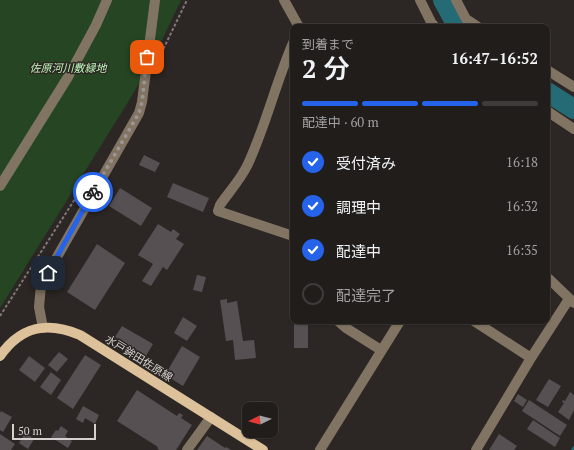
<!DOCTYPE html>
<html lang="ja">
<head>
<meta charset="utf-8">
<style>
	:root { --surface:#211d1b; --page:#2d2a28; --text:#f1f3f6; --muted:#a2a2a3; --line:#3e3b3a; --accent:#2563eb }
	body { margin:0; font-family:"PT Serif","Noto Sans JP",serif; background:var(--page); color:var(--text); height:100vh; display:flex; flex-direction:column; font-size:15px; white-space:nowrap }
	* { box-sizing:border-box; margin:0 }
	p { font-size:13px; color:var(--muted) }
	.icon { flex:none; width:22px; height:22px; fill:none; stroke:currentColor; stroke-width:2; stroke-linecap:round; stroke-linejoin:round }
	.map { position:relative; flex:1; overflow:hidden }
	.panel { position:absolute; left:290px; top:24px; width:260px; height:300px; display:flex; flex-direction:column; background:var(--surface); border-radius:8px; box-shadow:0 1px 3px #0004,0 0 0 1px var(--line) }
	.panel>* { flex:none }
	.needle { width:26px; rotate:264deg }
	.tools { position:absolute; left:242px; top:402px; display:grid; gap:8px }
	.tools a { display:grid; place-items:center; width:36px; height:36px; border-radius:8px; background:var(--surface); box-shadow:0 1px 3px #0004,0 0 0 1px var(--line); font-size:20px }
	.scale { position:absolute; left:12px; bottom:10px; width:84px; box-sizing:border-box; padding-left:4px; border:2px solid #d5d1cf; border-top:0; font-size:11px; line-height:14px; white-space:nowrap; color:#d5d1cf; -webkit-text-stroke:3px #2c2724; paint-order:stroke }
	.pin { position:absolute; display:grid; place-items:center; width:34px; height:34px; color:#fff; margin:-17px; border-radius:8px; box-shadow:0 2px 6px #0006 }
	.courier { position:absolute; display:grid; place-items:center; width:40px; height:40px; margin:-20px; border:3px solid #2563eb; border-radius:50%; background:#fff; color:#222; box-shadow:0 1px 5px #0007 }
	.head em { font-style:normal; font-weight:600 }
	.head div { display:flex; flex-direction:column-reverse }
	.head { display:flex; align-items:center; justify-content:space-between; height:68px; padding:0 12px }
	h1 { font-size:26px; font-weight:600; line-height:30px }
	.bar { display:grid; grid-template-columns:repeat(4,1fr); gap:6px 4px; align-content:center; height:48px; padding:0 12px }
	.bar i { height:5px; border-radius:3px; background:var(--line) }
	.bar .selected { background:var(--accent) }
	.bar p { grid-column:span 4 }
	ol { padding:0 12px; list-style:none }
	li { display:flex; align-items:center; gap:12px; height:44px }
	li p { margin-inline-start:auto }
	li .icon { padding:4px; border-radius:50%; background:var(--accent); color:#fff; stroke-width:4 }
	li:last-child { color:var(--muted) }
	li i { width:22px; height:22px; border:2px solid var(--line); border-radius:50% }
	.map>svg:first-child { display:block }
	.green { fill:#264623 }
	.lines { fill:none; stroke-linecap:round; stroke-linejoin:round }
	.stream { stroke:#246b76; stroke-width:3.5 }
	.river { stroke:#246b76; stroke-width:20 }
	.building { fill:#565052 }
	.path { stroke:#7d7976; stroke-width:2; stroke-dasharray:3 2; stroke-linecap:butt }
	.minor { stroke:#827462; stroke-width:10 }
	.major { stroke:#ddc19a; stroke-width:10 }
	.done { stroke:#9a9693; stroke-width:4; stroke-dasharray:0 7.2 }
	.route { stroke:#2563eb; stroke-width:5 }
	.labels { text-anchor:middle; stroke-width:3; stroke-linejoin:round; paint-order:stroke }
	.park-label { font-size:11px; font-style:italic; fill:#bdf6b8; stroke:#2c2724 }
	.street-label { font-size:11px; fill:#d5d1cf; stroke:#2c2724 }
</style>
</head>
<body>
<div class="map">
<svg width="574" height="450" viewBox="0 0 574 450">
	<rect width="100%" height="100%" fill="#2c2724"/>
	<path class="green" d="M 0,0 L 181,0 L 153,59 L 128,102 L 0,308 Z"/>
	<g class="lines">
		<path class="stream" d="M 573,450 L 574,448"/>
		<path class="river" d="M 443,0 L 455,22 L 460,27
			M 547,92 L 574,109"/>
	</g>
	<path class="building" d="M 144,155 L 160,163 L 155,172 L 139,165 Z
		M 173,183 L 209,198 L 203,212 L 167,197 Z
		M 120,188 L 152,208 L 141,226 L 109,206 Z
		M 158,224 L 171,232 L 173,229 L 180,234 L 176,239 L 184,244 L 167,270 L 163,267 L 151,286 L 142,281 L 153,264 L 138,255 Z
		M 97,244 L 125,263 L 95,310 L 67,292 Z
		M 197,275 L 206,277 L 202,292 L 193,290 Z
		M 227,299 L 227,303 L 237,301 L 243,341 L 254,340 L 256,358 L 235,360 L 233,340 L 226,341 L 220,300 Z
		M 183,317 L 197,326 L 187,341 L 174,333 Z
		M 294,321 L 308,321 L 308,348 L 294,348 Z
		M 122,326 L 153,344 L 146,356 L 115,337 Z
		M 182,346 L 200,357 L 183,386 L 165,375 Z
		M 59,352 L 68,359 L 57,372 L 48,365 Z
		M 85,355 L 101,365 L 73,409 L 57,398 Z
		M 29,356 L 45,368 L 35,382 L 19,370 Z
		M 51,372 L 61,380 L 51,395 L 40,387 Z
		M 549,379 L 561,386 L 548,407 L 536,400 Z
		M 137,390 L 177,416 L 179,413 L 183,415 L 181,418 L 192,425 L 176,450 L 159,450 L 157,448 L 158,447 L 117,421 Z
		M 570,392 L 574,395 L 574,410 L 569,420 L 558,412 L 564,403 L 562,402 L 563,400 L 565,401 Z
		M 518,394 L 527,400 L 523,407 L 514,401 Z
		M 529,400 L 567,425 L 560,436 L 522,411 Z
		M 83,406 L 99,415 L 95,424 L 85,418 L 83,423 L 76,419 Z
		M 1,411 L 12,417 L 3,432 L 0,430 L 0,413 Z
		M 533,420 L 560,438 L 555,447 L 527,429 Z
		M 61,426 L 68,431 L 65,436 L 72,441 L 68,448 L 51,437 L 56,430 L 58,431 Z
		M 25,433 L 34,439 L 28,449 L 19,443 Z
		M 0,434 L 15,444 L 11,450 L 0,450 Z
		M 499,434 L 517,446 L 514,450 L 489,450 Z
		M 207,436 L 225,448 L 226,447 L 231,450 L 197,450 Z"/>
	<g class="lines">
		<path class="path" d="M 159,58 L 187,0
			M 0,316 L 91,174"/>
		<path class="minor" d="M 284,0 L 299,27
			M 420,0 L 431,22 L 435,27
			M 456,0 L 466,19 L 478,27
			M 293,43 C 276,82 266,125 248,164 C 241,179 229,192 220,205 L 218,211 L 293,236
			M 547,70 L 574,87
			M 547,111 L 574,129
			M 0,186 L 68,77 L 96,25 L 107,0
			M 547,277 L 574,303
			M 338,321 L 346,328 L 381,350
			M 474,321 L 531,358
			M 43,328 L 39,307 L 41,285 L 139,113 L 142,102 L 155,0
			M 187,450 L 211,417
			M 320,450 L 400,321
			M 476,450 L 531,358 L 569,299"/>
		<path class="major" d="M 0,356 C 21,326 47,321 80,335 L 263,450"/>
	</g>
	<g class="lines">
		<path class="done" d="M 93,192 L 139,113 L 142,102 L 147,57"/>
		<path class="route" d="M 48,273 L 93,192"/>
	</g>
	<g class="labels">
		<g class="park-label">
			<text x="68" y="72">佐原河川敷緑地</text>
		</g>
		<g class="street-label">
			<text transform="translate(139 358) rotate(32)" y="4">水戸鉾田佐原線</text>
		</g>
	</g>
</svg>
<div class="tools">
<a><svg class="needle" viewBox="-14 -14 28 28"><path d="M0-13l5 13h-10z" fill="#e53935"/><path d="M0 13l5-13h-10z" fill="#a2a2a3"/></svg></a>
</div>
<div class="scale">50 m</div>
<div class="pin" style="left:147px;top:57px;background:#ea580c"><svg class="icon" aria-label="bag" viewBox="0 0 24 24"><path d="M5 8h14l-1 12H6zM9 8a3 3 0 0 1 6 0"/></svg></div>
<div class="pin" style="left:48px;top:273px;background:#1f2937"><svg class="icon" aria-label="home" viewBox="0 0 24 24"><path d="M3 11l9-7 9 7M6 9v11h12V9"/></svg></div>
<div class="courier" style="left:93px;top:192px"><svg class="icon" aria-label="bike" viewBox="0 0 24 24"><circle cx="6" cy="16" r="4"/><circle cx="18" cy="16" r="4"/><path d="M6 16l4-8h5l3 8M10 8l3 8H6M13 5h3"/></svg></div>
<section class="panel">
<div class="head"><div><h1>2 分</h1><p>到着まで</p></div><em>16:47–16:52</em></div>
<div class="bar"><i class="selected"></i><i class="selected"></i><i class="selected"></i><i></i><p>配達中 · 60 m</p></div>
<ol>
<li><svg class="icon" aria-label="check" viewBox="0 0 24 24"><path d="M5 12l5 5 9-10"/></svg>受付済み<p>16:18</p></li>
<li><svg class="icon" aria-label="check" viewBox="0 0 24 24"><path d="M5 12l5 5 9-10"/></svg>調理中<p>16:32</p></li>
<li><svg class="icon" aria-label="check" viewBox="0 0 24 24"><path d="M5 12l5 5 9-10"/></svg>配達中<p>16:35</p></li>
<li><i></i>配達完了</li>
</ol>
</section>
</div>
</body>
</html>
